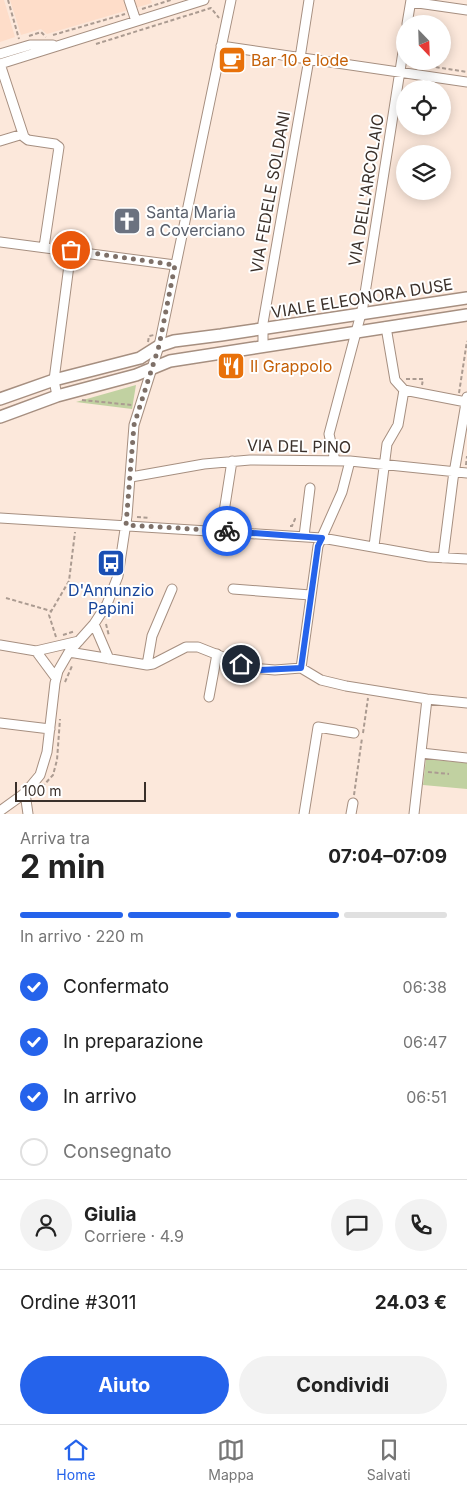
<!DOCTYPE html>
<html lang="it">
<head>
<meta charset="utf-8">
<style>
	:root { --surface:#fff; --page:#f2f2f2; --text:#222; --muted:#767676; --line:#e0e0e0; --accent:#2563eb }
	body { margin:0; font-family:Inter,sans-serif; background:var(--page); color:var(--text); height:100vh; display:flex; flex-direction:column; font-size:19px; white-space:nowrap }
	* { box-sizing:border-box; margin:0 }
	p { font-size:16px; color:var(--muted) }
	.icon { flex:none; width:28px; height:28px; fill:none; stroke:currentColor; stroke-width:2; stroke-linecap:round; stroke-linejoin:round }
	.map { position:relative; height:814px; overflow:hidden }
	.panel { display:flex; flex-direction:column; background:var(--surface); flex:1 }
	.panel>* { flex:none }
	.needle { width:32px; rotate:157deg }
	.buttons { position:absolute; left:396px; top:15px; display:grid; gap:10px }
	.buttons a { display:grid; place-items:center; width:55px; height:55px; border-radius:50%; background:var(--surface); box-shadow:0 2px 12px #0003; font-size:25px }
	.scale { position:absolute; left:15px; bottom:12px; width:131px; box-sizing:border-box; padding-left:5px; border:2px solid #3a302a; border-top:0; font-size:14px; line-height:18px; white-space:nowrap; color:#3a302a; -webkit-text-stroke:4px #fff; paint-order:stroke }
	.pin { position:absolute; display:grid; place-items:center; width:42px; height:42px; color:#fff; margin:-21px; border:2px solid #fff; border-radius:50%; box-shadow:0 1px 5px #0007 }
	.courier { position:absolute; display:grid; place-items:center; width:50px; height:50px; margin:-25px; border:4px solid #2563eb; border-radius:50%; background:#fff; color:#222; box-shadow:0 1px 6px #0007 }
	.head em { font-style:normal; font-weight:700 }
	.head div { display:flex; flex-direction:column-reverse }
	.head { display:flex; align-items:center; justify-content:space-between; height:85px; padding:0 20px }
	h1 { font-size:32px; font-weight:700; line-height:38px }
	.bar { display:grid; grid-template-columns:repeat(4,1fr); gap:8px 5px; align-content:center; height:60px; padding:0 20px }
	.bar i { height:6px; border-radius:4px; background:var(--line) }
	.bar .current { background:var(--accent) }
	.bar p { grid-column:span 4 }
	.line { display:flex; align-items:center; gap:12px; padding:0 20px; border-top:1px solid var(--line) }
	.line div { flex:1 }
	.round { display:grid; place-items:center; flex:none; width:52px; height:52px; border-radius:26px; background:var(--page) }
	ol { padding:0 20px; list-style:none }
	li { display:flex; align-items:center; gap:15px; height:55px }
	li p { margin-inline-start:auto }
	li .icon { padding:5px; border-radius:50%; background:var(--accent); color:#fff; stroke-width:4 }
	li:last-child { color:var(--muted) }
	li i { width:28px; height:28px; border:2px solid var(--line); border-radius:50% }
	.button { display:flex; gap:10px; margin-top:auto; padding:10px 20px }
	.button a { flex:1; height:58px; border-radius:30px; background:var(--accent); color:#fff; font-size:20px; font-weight:700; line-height:58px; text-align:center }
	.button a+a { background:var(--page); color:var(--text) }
	.dock { display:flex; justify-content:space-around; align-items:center; height:70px; border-top:1px solid var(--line); background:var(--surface); font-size:14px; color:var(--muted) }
	.dock a { display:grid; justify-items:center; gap:2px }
	.dock .current { color:var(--accent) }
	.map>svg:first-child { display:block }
	.built { fill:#feddc9 }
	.green { fill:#c1d1a1 }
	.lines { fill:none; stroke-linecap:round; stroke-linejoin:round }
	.minor-casing { stroke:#a68f80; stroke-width:11 }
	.major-casing { stroke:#a68f80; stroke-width:14 }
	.path { stroke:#ab9b91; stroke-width:2; stroke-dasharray:4 2.5; stroke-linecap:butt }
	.minor { stroke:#fff; stroke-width:9 }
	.major { stroke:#fff; stroke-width:11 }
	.done { stroke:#7e7068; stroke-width:5; stroke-dasharray:0 9 }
	.route { stroke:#2563eb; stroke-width:6 }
	.labels { text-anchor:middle; stroke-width:4; stroke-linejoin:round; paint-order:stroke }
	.food-label { font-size:16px; fill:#c56008; stroke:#fff; text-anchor:start }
	.street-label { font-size:16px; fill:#3a302a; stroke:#fff }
	.worship-label { font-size:16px; fill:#5b616d; stroke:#fff; text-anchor:start }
	.transit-label { font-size:16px; fill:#164399; stroke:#fff }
</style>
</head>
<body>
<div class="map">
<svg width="467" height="814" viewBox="0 0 467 814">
	<rect width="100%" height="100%" fill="#fce8db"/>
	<path class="built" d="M 0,0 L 4,0 L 15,37 L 0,42 Z
		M 10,0 L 151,0 L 152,3 L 47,34 L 41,29 L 21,35 Z"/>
	<path class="green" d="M 136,385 L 132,409 L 76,402 Z
		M 426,759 L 467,763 L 467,789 L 423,785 Z"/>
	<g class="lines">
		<g class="minor-casing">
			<path id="minor" d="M 129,0 L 136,21
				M 411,2 L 467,10
				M 407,24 L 411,0
				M 221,46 L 467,82
				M 0,54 L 30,45 L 53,45
				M 300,58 L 309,0
				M 0,141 L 23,134
				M 0,242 L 175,265
				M 44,247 L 59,147 L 55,144 L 28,140 L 24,137 L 0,64 L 204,0
				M 263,346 L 263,323 L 309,59
				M 404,390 L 466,402
				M 57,396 L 54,380 L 71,250
				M 335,461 L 329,434 L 363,306 L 405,39
				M 131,477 L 204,464 L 250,460 L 350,461 L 467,473
				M 0,518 L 322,538 L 429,557 L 467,559
				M 221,531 L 232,461
				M 304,536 L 310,488
				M 374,546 L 387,444 L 398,425 L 404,390 L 395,380 L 386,327
				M 443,558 L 453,479 L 467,397
				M 233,589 L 310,595
				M 94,624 L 109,659
				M 0,645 L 36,651 L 79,641
				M 36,651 L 56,678
				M 69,652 L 147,665 L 153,664 L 186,647 L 198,647 L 251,668 L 275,670 L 301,668 L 321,680 L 346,686 L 427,699 L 467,703
				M 147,665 L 152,636 L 172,589
				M 301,668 L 318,546 L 342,492 L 350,461
				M 209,697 L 217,654
				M 0,723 L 50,729
				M 421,753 L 467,758
				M 25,793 L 28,814
				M 0,811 L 25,793 L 40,775 L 47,752 L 55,683 L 58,671 L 69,652 L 94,624 L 107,604 L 118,576 L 127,516 L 134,425 L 159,346 L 231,0
				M 304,814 L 318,727 L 354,733
				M 351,814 L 353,803
				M 414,814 L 427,699"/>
		</g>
		<g class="major-casing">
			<path id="major" d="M 0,399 L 54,380 L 140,358 L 159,346 L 174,341 L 221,335 L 467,298
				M 0,417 L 57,396 L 136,375 L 170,361 L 467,315"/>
		</g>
		<path class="path" d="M 8,0 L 19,39
			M 142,9 L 171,0
			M 53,35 L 125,14
			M 29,36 L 41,32 L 46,37
			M 96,44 L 211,8 L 219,18
			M 410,63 L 467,72
			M 148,342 L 149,336 L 154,335
			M 406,379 L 423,379 L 422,385
			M 459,393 L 467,341
			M 82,400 L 132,405
			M 466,465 L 467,456
			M 137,517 L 150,518
			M 290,526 L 292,526 L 295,519 L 298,519
			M 6,598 L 51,611
			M 106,624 L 109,636
			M 63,635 L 75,631
			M 56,637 L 49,615 L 69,581 L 75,532
			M 65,682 L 72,666
			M 363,733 L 368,698
			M 428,772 L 449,774
			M 42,787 L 53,775 L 57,760 L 60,719
			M 354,795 L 362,738"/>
		<use href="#minor" class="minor"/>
		<use href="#major" class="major"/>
	</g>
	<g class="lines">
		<path class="done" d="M 71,250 L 175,265 L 159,346 L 134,425 L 126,525 L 227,531"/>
		<path class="route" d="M 227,531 L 322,538 L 318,546 L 301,668 L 261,670 L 241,664"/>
	</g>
	<defs>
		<g id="cafe-square" transform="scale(1.4375)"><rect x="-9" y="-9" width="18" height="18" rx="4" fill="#e8710a" stroke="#fff"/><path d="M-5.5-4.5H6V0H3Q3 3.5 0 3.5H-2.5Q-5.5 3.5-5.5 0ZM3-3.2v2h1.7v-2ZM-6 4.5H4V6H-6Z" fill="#fff"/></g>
		<g id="church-square" transform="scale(1.4375)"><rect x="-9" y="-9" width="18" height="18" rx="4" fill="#6b7280" stroke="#fff"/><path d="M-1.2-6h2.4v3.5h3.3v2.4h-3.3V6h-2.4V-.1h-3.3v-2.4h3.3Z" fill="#fff"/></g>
		<g id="restaurant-square" transform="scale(1.4375)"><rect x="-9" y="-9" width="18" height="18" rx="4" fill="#e8710a" stroke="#fff"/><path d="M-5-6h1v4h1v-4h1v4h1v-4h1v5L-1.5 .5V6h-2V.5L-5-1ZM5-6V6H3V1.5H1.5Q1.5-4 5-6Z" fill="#fff"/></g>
		<g id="bus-square" transform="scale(1.4375)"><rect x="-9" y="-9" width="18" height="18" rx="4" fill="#1a4fb4" stroke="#fff"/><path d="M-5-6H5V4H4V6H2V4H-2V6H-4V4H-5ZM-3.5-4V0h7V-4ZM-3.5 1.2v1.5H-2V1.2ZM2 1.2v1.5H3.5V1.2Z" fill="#fff"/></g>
	</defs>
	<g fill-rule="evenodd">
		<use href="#cafe-square" x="232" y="60"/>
		<use href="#church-square" x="127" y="221"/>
		<use href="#restaurant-square" x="231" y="366"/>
		<use href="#bus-square" x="111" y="563"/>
	</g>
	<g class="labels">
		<g class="food-label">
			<text x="251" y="66">Bar 10 e lode</text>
			<text x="250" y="372">Il Grappolo</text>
		</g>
		<g class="street-label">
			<text transform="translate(366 190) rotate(-81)" y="6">VIA DELL'ARCOLAIO</text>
			<text transform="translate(270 192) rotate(-80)" y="6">VIA FEDELE SOLDANI</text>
			<text transform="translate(362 298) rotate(-9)" y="6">VIALE ELEONORA DUSE</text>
			<text transform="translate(299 446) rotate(1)" y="6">VIA DEL PINO</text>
		</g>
		<g class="worship-label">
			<text x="146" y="218">Santa Maria<tspan x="146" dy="18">a Coverciano</tspan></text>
		</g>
		<g class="transit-label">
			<text x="111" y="596">D'Annunzio<tspan x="111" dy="18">Papini</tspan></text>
		</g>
	</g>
</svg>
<div class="buttons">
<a><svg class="needle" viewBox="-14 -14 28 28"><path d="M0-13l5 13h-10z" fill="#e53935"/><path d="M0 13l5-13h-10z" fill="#767676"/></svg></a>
<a><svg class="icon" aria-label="locate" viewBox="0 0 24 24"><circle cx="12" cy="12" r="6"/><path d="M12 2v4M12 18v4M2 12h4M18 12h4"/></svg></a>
<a><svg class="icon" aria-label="layers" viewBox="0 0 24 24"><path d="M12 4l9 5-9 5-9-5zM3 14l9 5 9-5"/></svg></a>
</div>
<div class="scale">100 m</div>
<div class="pin" style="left:71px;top:250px;background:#ea580c"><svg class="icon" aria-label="bag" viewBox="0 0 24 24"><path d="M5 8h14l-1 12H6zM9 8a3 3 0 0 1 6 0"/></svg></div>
<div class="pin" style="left:241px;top:664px;background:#1f2937"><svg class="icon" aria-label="home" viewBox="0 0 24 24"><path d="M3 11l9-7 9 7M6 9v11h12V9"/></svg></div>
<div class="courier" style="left:227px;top:531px"><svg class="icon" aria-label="bike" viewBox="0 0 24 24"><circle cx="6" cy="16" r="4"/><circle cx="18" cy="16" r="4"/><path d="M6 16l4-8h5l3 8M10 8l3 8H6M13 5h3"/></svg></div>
</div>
<section class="panel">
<div class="head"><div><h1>2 min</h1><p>Arriva tra</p></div><em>07:04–07:09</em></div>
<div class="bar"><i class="current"></i><i class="current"></i><i class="current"></i><i></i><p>In arrivo · 220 m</p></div>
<ol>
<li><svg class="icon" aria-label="check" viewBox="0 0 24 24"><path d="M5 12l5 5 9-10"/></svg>Confermato<p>06:38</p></li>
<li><svg class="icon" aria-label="check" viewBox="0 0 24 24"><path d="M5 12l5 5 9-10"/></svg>In preparazione<p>06:47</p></li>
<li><svg class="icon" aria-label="check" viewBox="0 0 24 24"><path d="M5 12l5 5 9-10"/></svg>In arrivo<p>06:51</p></li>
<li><i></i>Consegnato</li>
</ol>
<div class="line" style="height:90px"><a class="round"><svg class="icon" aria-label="person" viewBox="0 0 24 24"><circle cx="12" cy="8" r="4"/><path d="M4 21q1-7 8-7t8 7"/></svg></a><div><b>Giulia</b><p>Corriere · 4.9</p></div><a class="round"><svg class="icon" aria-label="chat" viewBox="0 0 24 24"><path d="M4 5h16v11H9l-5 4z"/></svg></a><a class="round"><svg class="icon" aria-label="phone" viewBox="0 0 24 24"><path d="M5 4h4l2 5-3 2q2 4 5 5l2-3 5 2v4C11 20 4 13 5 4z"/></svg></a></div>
<div class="line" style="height:65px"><div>Ordine #3011</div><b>24.03 €</b></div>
<div class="button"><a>Aiuto</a><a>Condividi</a></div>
</section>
<nav class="dock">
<a class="current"><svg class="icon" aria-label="home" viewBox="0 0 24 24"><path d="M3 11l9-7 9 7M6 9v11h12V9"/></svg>Home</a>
<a><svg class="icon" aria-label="map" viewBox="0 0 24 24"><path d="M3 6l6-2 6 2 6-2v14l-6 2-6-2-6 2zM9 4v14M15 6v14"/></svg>Mappa</a>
<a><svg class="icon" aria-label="saved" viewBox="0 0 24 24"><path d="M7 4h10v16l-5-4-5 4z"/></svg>Salvati</a>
</nav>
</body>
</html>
